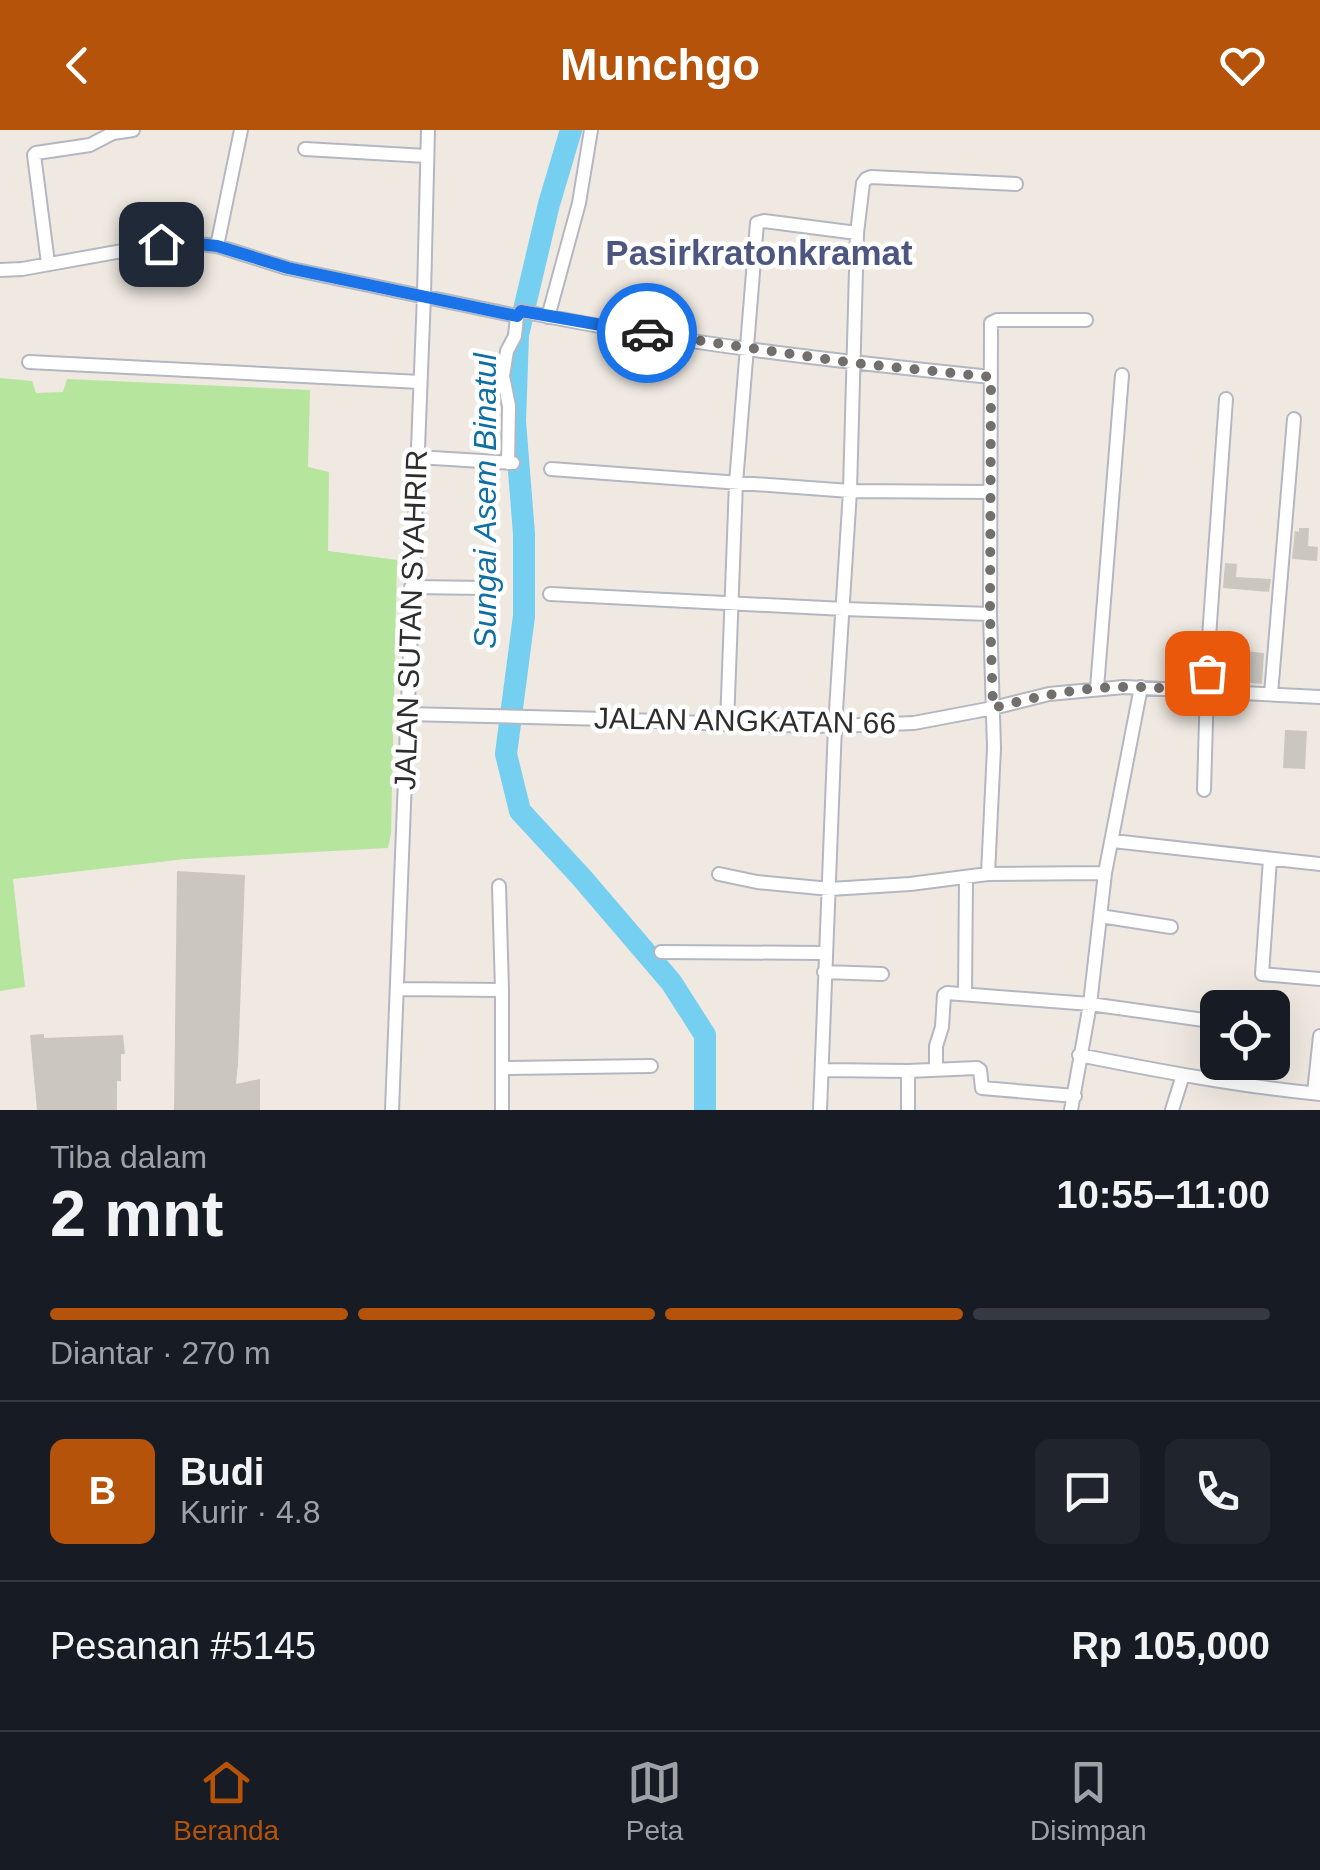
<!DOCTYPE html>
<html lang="id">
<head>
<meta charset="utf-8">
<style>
	:root { --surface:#171b24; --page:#20242c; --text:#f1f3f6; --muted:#9ea1a6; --line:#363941; --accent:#b45309 }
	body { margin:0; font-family:Arial,sans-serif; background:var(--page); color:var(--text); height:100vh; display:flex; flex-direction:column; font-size:38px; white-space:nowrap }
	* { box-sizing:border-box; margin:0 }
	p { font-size:32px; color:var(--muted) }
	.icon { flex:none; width:55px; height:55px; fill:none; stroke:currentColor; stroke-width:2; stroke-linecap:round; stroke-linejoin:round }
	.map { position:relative; height:980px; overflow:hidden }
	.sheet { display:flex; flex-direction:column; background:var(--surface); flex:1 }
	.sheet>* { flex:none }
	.buttons { position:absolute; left:1200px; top:860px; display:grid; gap:20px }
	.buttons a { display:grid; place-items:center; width:90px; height:90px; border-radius:15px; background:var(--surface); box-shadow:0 10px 40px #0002; font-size:50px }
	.pin { position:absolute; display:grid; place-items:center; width:85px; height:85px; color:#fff; margin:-42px; border-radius:20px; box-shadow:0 5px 15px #0006 }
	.courier { position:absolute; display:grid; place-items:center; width:100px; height:100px; margin:-50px; border:8px solid #1a73e8; border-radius:50%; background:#fff; color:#222; box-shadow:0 2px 12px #0007 }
	.headline em { font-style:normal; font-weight:600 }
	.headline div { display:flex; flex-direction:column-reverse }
	.headline { display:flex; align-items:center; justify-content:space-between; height:170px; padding:0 50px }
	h1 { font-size:65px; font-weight:600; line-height:75px }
	.bar { display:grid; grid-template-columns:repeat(4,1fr); gap:15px 10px; align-content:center; height:120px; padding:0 50px }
	.bar i { height:12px; border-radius:8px; background:var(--line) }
	.bar .selected { background:var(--accent) }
	.bar p { grid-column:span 4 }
	.line { display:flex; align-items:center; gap:25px; padding:0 50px; border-top:2px solid var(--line) }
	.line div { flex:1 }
	.round { display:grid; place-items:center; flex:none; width:105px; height:105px; border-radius:15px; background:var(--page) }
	header { display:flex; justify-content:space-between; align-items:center; height:130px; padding:0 50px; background:var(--accent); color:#fff; font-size:45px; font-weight:600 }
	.menu { display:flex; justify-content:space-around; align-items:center; height:140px; border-top:2px solid var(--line); background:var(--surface); font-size:28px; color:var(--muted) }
	.menu a { display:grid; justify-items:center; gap:5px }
	.menu .selected { color:var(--accent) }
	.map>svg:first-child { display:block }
	.green { fill:#b6e59e }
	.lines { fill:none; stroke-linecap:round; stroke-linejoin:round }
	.river { stroke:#75cff0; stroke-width:22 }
	.building { fill:#cbc7bf }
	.minor-casing { stroke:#b4b7c1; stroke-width:16 }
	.minor { stroke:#fff; stroke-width:12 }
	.done { stroke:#726f6d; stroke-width:10; stroke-dasharray:0 18 }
	.route { stroke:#1a73e8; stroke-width:12 }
	.labels { text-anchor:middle; stroke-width:9; stroke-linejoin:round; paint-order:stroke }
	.street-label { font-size:30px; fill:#2e2e2e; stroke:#fff }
	.water-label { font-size:32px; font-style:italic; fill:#0d6fa3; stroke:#fff }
	.quarter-label { font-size:35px; font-weight:bold; fill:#4d5680; stroke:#fff }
</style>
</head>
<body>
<header><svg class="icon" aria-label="back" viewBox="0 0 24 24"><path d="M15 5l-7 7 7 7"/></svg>Munchgo<svg class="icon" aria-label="heart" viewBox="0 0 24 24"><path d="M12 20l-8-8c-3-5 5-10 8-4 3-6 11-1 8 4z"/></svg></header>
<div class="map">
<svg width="1320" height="980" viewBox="0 0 1320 980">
	<rect width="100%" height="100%" fill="#efe9e1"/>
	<path class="green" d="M 0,248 L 32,251 L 36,263 L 63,262 L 67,249 L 310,260 L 308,337 L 329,342 L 328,421 L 397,430 L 391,703 L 388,718 L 185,729 L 13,749 L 25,857 L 0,861 Z"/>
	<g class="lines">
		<path class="river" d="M 571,0 L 549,74 L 518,205 L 515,291 L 524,404 L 524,486 L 506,624 L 520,681 L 582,748 L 671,852 L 705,905 L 705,980"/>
	</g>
	<path class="building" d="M 1299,398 L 1309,398 L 1308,416 L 1318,417 L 1317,431 L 1292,429 L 1295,401 L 1299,402 Z
		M 1225,433 L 1237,434 L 1236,447 L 1271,449 L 1269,462 L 1223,458 Z
		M 1244,521 L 1264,523 L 1262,554 L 1233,551 L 1233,536 L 1243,536 Z
		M 1285,600 L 1307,601 L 1305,639 L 1283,638 Z
		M 177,741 L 245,745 L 238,934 L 236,954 L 260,949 L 260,980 L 174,980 Z
		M 44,904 L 44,908 L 123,905 L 125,924 L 121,924 L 121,951 L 117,951 L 117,980 L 37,980 L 30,905 Z"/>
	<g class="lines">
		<g class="minor-casing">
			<path id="minor" d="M 305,19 L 426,26
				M 217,116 L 241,0
				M 48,133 L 34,25 L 36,23 L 90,15 L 113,3 L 133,0
				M 0,140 L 22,139 L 161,114 L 188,113 L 217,116 L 287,138 L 517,186 L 521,181 C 676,213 834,231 991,247
				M 548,187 L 579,73 L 591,0
				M 29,232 L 420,252
				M 417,327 L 513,333
				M 508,333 L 509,276 L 503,246 L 507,221 L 515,206 L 517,186
				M 551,339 L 850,361 L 990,362
				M 411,457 L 487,458
				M 550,464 L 844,479 L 990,484
				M 1097,558 L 1122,245
				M 1271,564 L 1294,289
				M 406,584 L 607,589 L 727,594 L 835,596 L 914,593 L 993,578 L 1049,564 L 1124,557 L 1320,567
				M 727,594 L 736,353 L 757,93 L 764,91 L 857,103
				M 1204,660 L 1208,521 L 1226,269
				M 1113,711 L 1320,734
				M 1270,729 L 1262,844 L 1320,849
				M 719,744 L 757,752 L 830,759 L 910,754 L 988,744 L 1105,743
				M 988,744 L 994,618 L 990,484 L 991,193 L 997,190 L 1086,190
				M 499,756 L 502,860
				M 1100,786 L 1171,797
				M 661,822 L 825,823
				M 824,842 L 882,844
				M 398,859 L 502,860 L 502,980
				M 965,862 L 966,748
				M 1079,925 C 1159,941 1239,956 1320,964
				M 502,938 L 651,936
				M 936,939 L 936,916 L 942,897 L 944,865 L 947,863 L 1090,874 L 1218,892
				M 822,940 L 908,941 L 977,938 L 980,940 L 982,958 L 1075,966
				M 908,941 L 908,980
				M 1220,951 L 1224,932
				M 1314,963 L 1320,906
				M 392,980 L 424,165 L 428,0
				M 820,980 L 835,596 L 850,361 L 857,103 L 863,53 L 866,49 L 871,47 L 1016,54
				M 1071,980 L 1090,874 L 1105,743 L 1141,557
				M 1172,980 L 1183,945"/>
		</g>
		<use href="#minor" class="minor"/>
	</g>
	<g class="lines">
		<path class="done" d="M 647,203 L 853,233 L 991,247 L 990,484 L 993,578 C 1035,567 1076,558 1119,557 C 1148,556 1178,560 1206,562 L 1207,543"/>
		<path class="route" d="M 161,114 L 188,113 L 217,116 L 288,138 L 517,186 L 521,181 L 647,203"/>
	</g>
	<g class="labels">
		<g class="street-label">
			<text transform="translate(411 490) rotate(-88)" y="10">JALAN SUTAN SYAHRIR</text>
			<text transform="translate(745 591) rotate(1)" y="10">JALAN ANGKATAN 66</text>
		</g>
		<g class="water-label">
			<text transform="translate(485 371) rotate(-90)" y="11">Sungai Asem Binatul</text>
		</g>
		<g class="quarter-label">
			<text x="759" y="135">Pasirkratonkramat</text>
		</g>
	</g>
</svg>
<div class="buttons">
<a><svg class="icon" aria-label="locate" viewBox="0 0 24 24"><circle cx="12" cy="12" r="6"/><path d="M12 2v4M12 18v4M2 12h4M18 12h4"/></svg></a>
</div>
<div class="pin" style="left:1207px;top:543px;background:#ea580c"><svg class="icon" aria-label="bag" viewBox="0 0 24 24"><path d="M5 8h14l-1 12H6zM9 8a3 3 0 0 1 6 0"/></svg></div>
<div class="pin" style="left:161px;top:114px;background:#1f2937"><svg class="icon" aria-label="home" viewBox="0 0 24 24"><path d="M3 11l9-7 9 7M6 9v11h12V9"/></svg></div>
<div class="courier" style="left:647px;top:203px"><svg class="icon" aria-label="car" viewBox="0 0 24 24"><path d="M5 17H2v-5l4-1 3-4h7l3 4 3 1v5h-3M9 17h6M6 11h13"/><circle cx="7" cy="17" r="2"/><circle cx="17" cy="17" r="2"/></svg></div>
</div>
<section class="sheet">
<div class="headline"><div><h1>2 mnt</h1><p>Tiba dalam</p></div><em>10:55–11:00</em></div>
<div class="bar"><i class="selected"></i><i class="selected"></i><i class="selected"></i><i></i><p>Diantar · 270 m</p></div>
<div class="line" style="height:180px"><b class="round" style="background:var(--accent);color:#fff">B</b><div><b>Budi</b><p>Kurir · 4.8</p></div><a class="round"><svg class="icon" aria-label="chat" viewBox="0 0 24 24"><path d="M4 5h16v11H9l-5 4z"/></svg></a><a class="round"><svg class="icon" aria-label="phone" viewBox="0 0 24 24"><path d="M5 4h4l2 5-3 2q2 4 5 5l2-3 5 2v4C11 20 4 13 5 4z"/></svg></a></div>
<div class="line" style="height:130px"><div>Pesanan #5145</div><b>Rp 105,000</b></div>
</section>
<nav class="menu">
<a class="selected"><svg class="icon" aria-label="home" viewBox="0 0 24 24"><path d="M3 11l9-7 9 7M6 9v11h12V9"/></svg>Beranda</a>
<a><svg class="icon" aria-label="map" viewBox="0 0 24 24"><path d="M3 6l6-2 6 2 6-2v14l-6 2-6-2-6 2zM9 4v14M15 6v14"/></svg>Peta</a>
<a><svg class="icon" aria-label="saved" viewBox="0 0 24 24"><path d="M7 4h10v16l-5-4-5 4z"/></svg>Disimpan</a>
</nav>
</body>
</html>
